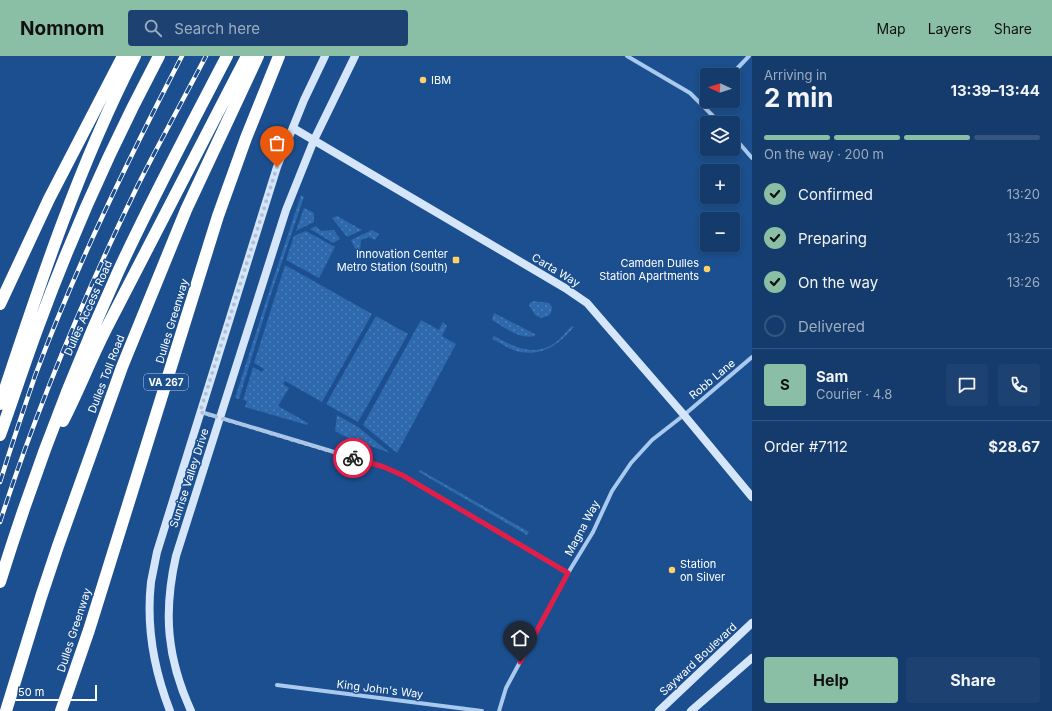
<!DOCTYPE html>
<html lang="en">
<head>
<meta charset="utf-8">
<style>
	:root { --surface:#143b6b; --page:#1d4271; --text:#f1f3f6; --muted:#9dadc1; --line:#33557e; --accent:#8abfa5 }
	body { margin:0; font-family:Inter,sans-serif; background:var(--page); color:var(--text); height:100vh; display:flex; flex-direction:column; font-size:15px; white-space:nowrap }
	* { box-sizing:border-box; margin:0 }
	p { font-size:13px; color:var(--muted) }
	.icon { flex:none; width:22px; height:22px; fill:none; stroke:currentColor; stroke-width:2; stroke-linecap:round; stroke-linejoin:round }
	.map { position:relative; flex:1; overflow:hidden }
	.details { display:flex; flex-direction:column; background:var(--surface); width:300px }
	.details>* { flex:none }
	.needle { width:26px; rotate:273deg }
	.fabs { position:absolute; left:700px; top:12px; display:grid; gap:8px }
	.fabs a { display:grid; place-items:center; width:40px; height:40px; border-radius:4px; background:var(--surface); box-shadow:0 2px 6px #0003,0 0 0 1px var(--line); font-size:20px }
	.scale { position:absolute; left:12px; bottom:10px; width:85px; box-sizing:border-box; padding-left:4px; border:2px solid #fff; border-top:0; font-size:11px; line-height:14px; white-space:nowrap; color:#fff; -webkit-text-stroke:3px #1b4f8f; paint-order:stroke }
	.pin { position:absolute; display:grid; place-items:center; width:34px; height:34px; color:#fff; margin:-41px -17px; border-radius:50% 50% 50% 0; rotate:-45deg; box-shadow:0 0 4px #0007 }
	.pin .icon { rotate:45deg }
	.courier { position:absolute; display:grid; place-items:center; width:40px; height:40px; margin:-20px; border:3px solid #e11d48; border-radius:50%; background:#fff; color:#222; box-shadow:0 1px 5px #0007 }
	.summary em { font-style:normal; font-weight:700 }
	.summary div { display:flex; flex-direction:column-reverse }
	.summary { display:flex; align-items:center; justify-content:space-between; height:68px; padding:0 12px }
	h1 { font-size:26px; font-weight:700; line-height:30px }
	.bar { display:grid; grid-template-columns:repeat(4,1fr); gap:6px 4px; align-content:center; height:48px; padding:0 12px }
	.bar i { height:5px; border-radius:3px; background:var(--line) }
	.bar .current { background:var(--accent) }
	.bar p { grid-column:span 4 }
	.line { display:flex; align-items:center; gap:10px; padding:0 12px; border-top:1px solid var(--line) }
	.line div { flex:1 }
	.round { display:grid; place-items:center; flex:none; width:42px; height:42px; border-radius:4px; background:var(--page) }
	ol { padding:0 12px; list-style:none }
	li { display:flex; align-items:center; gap:12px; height:44px }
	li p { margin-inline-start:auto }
	li .icon { padding:4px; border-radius:50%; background:var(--accent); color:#111; stroke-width:4 }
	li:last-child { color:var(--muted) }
	li i { width:22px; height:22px; border:2px solid var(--line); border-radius:50% }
	.button { display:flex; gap:8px; margin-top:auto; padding:8px 12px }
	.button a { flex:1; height:46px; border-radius:4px; background:var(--accent); color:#111; font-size:16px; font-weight:700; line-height:46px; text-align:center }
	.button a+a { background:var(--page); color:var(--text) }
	header { display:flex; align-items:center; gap:24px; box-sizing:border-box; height:56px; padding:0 20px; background:var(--accent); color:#111 }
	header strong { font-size:19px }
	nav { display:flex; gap:22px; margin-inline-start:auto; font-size:14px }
	.search { width:280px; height:36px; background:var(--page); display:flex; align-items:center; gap:10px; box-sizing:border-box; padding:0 14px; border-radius:4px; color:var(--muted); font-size:15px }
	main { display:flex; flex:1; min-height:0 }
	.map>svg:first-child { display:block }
	.grass { fill:url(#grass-dots) }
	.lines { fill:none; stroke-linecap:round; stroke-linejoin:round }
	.street { stroke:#a9c9ee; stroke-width:4 }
	.secondary { stroke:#d6e6fa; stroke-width:8 }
	.highway { stroke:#fff; stroke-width:12 }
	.rail-casing { stroke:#fff; stroke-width:4.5 }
	.rail { stroke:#1b4f8f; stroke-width:3; stroke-dasharray:9; stroke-linecap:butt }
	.done { stroke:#afc1d8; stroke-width:4; stroke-dasharray:0 7.2 }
	.route { stroke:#e11d48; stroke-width:5 }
	.poi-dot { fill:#ffd166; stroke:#1b4f8f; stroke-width:1.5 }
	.labels { text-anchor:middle; stroke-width:3; stroke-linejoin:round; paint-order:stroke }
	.shield { fill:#1b4f8f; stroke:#bbcadd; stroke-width:1 }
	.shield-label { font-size:10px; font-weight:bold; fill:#fff }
	.poi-label { font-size:11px; fill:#fff; stroke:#1b4f8f; text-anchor:start }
	.street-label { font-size:11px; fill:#fff; stroke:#1b4f8f }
</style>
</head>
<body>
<header>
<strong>Nomnom</strong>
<div class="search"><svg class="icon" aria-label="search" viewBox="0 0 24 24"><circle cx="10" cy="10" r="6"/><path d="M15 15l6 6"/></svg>Search here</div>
<nav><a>Map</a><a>Layers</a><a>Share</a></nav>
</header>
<main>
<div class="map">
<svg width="752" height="655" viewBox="0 0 752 655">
	<defs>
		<pattern id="grass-dots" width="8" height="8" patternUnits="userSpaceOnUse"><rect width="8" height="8" fill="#2e69ad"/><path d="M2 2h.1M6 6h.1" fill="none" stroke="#4d80b9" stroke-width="1.8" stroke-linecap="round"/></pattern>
	</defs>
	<rect width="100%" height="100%" fill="#1b4f8f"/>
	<path class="grass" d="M 301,139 L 304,141 L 270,241 L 239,343 L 235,342 L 268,239 Z
		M 304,152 L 314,157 L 314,166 L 296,175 Z
		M 337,160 L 362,174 L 347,181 L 332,162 Z
		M 316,170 L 321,175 L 334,174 L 340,183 L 333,187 L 310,173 Z
		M 372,174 L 379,178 L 375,184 L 369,181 L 361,184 L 360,195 L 357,197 L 351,184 Z
		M 306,175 L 335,191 L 319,222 L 286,204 L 294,180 Z
		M 285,209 L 372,258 L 322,346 L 285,325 L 283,328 L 289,332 L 278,350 L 308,367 L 307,369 L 245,351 L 247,345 L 243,344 L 253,311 L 262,316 L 264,313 L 254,307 Z
		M 535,245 L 549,247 L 552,251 L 551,257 L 548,260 L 541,262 L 535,259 L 529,249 L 531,246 Z
		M 494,257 L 535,278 L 535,280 C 520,284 504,271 492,264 Z
		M 376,260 L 408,278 L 358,366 L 326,348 Z
		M 421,264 L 439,274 L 443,266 L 447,270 L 442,280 L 456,288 L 397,397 L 363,369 Z
		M 572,270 L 574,271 C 559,288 544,300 520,296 C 510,294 501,287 492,283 L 494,280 C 514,291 535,302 556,286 C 562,282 566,275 572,270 Z
		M 337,359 L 358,371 L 390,397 L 348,382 L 335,375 Z
		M 420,414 L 529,476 L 527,479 L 419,416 Z"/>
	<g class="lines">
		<path class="street" d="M 627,0 L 690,37 L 720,67
			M 731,19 L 749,0
			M 702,50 L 707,45
			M 733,80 L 752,102
			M 201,356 L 384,411 L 402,419 L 568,517
			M 277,629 L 482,655
			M 499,655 L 506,632 L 568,517 L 593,476 L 612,435 L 631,407 L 652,384 L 684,359 L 752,301"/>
		<path class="secondary" d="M 293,72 L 565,232 L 587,247 L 684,359 L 752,441
			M 170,655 C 154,614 146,571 151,526 C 153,516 155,506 157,496 L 277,111 L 304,44 L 325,0
			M 191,655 C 167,602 163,557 176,500 L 286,154 L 314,84 L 355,0
			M 659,655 L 752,567
			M 691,655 L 752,602"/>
		<path class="highway" d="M 0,248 L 49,143 L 123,0
			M 0,348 C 39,230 78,111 135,0
			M 63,365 C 79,334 91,302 107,271 L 247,0
			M 0,379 C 13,343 25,306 38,271 C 72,178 113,87 159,0
			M 0,526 C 33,420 72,317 118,216 C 152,142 190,71 227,0
			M 6,655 L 41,541 L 58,490 L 122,311 L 186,154 L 258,0
			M 61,655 L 89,574 L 218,160 L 246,82 L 279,0"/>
		<g class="rail-casing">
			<path id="rail" d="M 0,426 C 11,391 23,355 35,320 C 76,210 128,104 182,0
				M 0,466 C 37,351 84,240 137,131 C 159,87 183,44 206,0"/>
		</g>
		<use href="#rail" class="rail"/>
	</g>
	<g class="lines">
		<path class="done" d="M 277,111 L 200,356 L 353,402"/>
		<path class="route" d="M 353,402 L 384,411 L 402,419 L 568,517 L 520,606"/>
	</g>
	<g class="poi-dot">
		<circle cx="423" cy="24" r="4"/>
		<rect x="452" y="200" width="8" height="8" rx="2"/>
		<circle cx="707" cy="213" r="4"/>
		<circle cx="672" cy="514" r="4"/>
	</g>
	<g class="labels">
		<rect class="shield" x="144" y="318" width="44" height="16" rx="3"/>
		<g class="shield-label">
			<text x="166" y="330">VA 267</text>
		</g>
		<g class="poi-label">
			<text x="431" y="28">IBM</text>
			<text x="448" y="202" text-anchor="end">Innovation Center<tspan x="448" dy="13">Metro Station (South)</tspan></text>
			<text x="699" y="211" text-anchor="end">Camden Dulles<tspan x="699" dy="13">Station Apartments</tspan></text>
			<text x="680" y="512">Station<tspan x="680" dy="13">on Silver</tspan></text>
		</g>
		<g class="street-label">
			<text transform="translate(556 214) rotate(31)" y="4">Carta Way</text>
			<text transform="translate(88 252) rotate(-66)" y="4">Dulles Access Road</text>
			<text transform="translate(172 265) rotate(-73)" y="4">Dulles Greenway</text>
			<text transform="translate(106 318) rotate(-69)" y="4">Dulles Toll Road</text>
			<text transform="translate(712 323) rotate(-40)" y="4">Robb Lane</text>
			<text transform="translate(189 422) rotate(-72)" y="4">Sunrise Valley Drive</text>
			<text transform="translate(582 472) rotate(-62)" y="4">Magna Way</text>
			<text transform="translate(74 574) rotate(-72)" y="4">Dulles Greenway</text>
			<text transform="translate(698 603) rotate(-43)" y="4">Sayward Boulevard</text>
			<text transform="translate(380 633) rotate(7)" y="4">King John's Way</text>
		</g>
	</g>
</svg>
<div class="fabs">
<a><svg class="needle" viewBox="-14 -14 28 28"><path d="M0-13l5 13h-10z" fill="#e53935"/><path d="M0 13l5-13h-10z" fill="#9dadc1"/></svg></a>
<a><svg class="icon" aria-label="layers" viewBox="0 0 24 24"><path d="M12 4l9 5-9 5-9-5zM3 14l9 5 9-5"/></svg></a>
<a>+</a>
<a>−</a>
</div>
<div class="scale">50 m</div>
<div class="pin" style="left:277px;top:111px;background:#ea580c"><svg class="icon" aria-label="bag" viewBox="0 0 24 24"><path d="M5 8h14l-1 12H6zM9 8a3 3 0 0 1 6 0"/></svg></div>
<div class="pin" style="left:520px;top:606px;background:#1f2937"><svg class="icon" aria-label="home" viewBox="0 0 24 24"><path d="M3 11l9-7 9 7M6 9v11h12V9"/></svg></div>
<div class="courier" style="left:353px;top:402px"><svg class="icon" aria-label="bike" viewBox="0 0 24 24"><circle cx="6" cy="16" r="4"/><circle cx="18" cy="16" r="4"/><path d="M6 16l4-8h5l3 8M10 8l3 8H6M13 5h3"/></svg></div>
</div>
<section class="details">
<div class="summary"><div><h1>2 min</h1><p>Arriving in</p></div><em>13:39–13:44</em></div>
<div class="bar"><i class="current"></i><i class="current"></i><i class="current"></i><i></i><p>On the way · 200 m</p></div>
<ol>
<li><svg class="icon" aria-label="check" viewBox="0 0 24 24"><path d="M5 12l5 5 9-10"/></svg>Confirmed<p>13:20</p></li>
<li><svg class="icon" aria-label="check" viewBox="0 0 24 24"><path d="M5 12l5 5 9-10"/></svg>Preparing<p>13:25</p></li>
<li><svg class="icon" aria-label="check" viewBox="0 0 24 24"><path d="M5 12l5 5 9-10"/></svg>On the way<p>13:26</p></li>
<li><i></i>Delivered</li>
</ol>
<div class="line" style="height:72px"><b class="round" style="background:var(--accent);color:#111">S</b><div><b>Sam</b><p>Courier · 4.8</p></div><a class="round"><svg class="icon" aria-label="chat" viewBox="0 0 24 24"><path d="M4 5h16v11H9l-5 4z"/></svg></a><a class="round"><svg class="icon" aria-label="phone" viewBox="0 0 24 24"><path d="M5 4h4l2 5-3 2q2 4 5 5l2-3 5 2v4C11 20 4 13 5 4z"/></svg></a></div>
<div class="line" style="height:52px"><div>Order #7112</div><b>$28.67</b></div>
<div class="button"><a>Help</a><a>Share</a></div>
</section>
</main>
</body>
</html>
